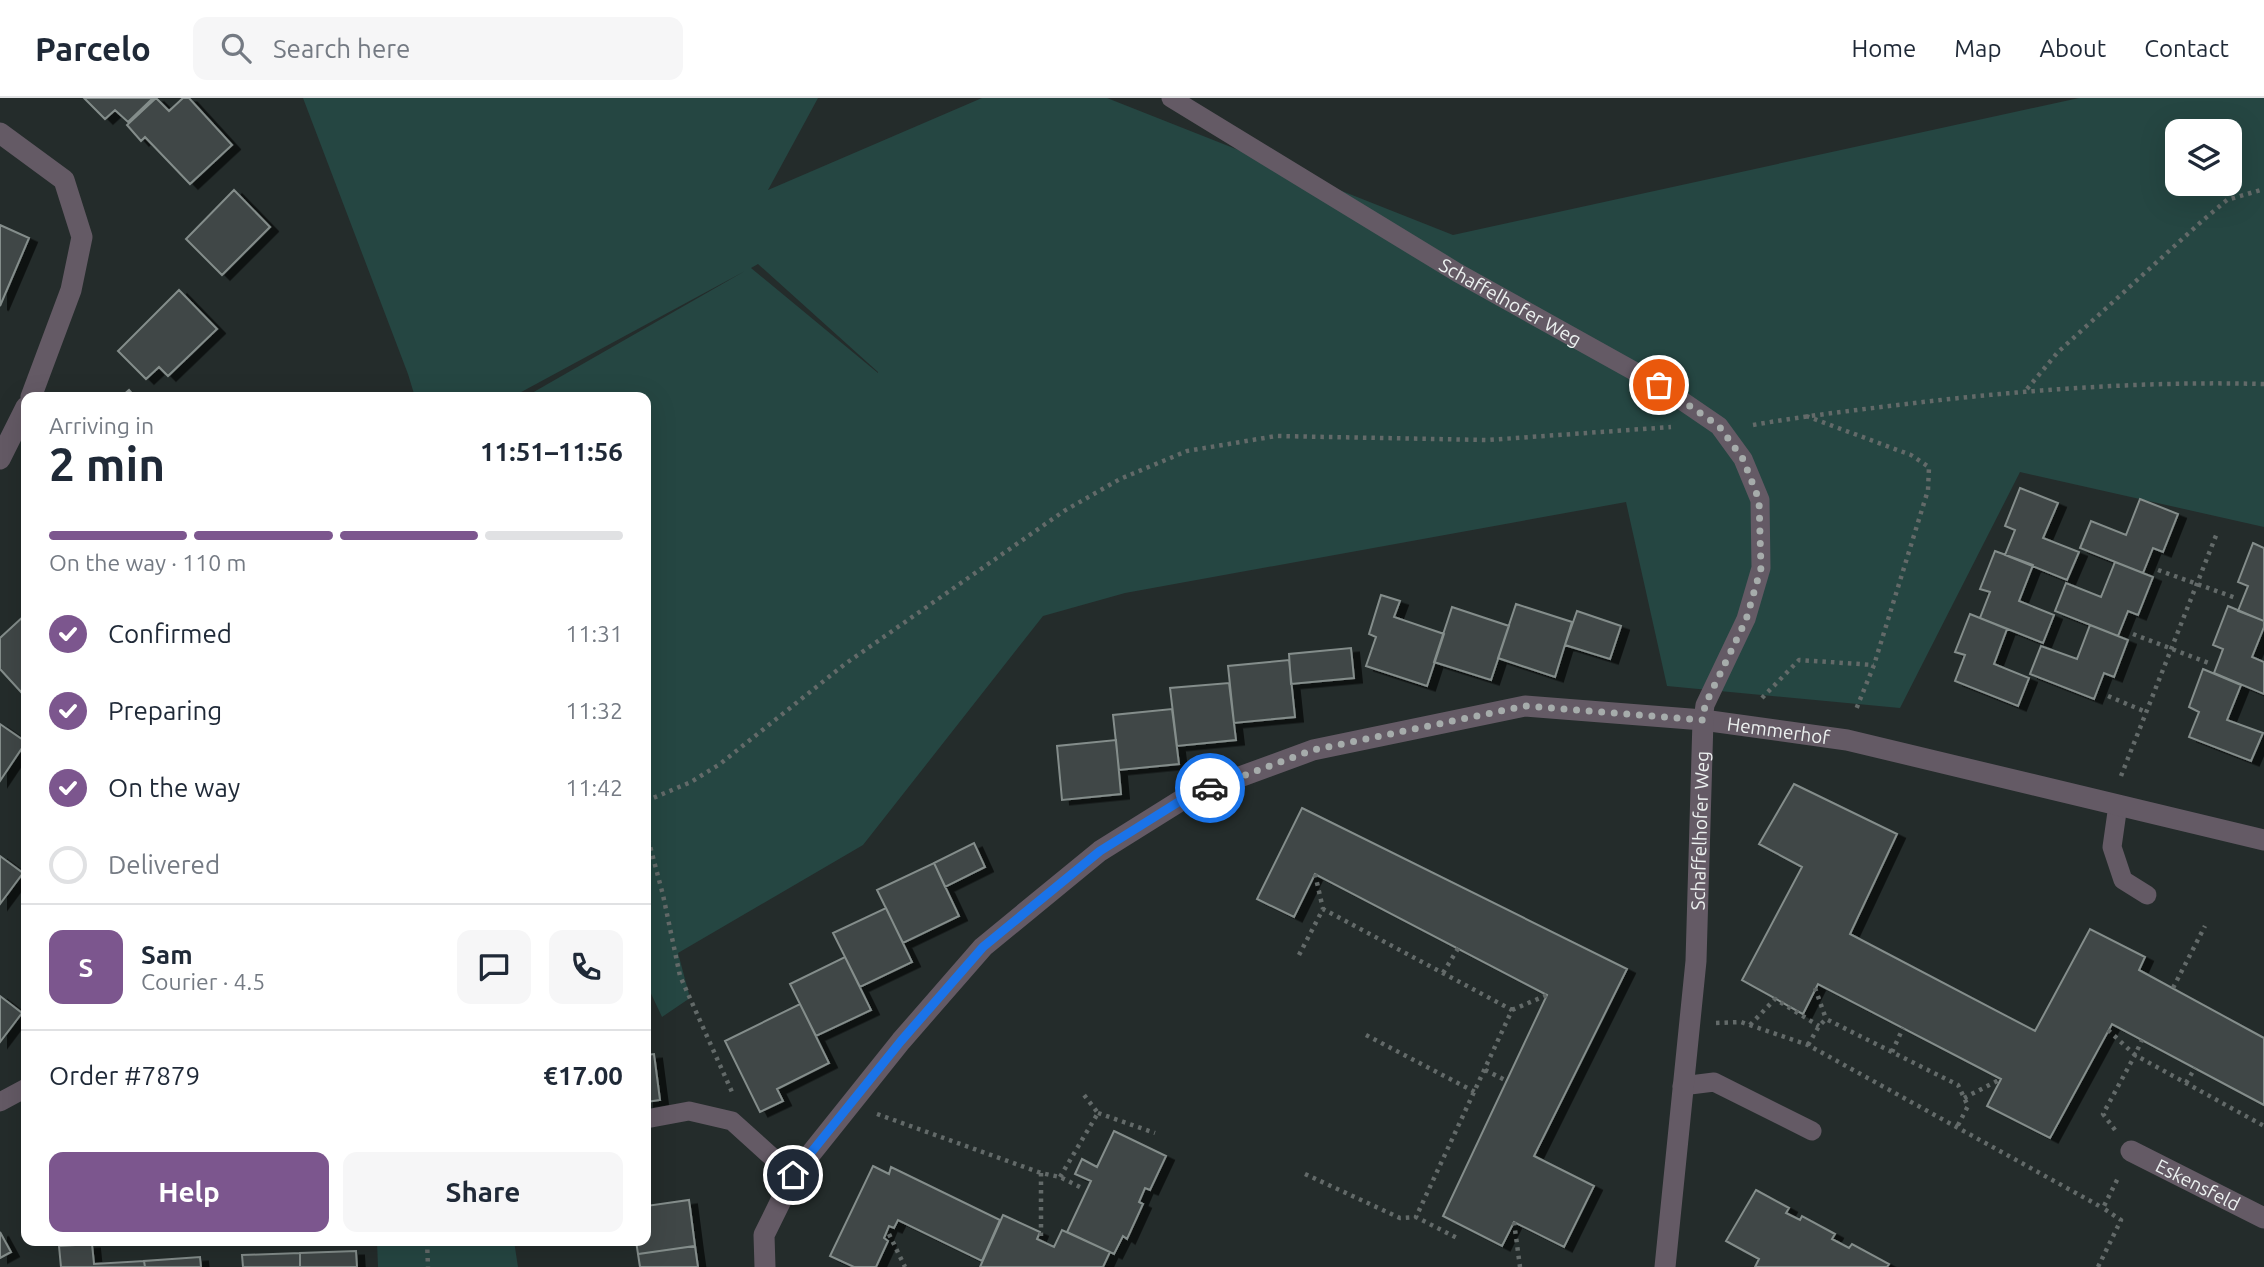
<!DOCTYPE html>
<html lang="en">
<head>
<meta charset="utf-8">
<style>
	:root { --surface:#fff; --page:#f6f6f7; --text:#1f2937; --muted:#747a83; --line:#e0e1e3; --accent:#7c568e }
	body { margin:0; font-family:Ubuntu,sans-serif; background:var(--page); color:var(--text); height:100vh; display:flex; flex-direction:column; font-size:26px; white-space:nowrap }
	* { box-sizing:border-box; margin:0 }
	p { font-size:23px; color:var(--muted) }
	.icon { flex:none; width:38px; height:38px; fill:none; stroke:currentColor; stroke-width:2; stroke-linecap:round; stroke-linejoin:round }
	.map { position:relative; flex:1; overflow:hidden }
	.details { position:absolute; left:21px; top:294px; width:630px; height:854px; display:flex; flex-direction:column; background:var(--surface); border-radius:14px; box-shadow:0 7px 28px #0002 }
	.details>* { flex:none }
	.tools { position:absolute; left:2165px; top:21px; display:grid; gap:14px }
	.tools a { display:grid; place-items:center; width:77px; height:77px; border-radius:14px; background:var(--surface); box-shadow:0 7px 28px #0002; font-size:35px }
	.pin { position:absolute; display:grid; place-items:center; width:60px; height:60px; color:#fff; margin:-30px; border:4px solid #fff; border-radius:50%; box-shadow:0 2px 7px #0007 }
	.courier { position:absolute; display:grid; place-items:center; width:70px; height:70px; margin:-35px; border:5px solid #1a73e8; border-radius:50%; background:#fff; color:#222; box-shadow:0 2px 9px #0007 }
	.overview em { font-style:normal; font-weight:700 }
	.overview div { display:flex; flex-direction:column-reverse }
	.overview { display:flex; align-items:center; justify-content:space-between; height:119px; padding:0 28px }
	h1 { font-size:46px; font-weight:700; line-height:52px }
	.bar { display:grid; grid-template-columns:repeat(4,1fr); gap:10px 7px; align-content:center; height:84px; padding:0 28px }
	.bar i { height:9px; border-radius:5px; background:var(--line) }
	.bar .current { background:var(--accent) }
	.bar p { grid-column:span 4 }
	.line { display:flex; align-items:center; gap:18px; padding:0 28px; border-top:2px solid var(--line) }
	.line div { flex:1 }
	.round { display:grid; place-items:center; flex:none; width:74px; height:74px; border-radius:14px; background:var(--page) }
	ol { padding:0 28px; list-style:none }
	li { display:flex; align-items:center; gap:21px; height:77px }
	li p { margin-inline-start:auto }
	li .icon { padding:7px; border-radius:50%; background:var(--accent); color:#fff; stroke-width:4 }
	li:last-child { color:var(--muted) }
	li i { width:38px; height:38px; border:4px solid var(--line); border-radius:50% }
	.primary-button { display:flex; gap:14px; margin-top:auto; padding:14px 28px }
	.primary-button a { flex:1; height:80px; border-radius:14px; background:var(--accent); color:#fff; font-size:28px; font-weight:700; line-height:80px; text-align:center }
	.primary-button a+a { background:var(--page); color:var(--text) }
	header { display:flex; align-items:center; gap:42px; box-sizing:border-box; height:98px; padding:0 35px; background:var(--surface); border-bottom:2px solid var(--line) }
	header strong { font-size:33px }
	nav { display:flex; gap:38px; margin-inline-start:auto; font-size:24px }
	.search { width:490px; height:63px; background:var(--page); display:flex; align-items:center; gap:18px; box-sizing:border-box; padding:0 24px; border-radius:14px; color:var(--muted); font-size:26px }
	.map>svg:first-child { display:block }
	.green { fill:#254642; fill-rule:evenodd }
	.building { fill:#3f4746; stroke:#848d8b; stroke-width:2; filter:url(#shadow) }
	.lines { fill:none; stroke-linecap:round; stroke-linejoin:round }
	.path { stroke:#636a69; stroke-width:4.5; stroke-dasharray:3.5 5; stroke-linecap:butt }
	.service { stroke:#645a65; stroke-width:19 }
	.minor { stroke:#645a65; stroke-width:21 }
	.done { stroke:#a6acab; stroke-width:7; stroke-dasharray:0 12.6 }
	.route { stroke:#1a73e8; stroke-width:9 }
	.labels { text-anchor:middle; stroke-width:6; stroke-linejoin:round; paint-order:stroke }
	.street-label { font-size:19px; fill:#ecf1f0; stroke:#242c2b }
</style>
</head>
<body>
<header>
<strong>Parcelo</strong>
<div class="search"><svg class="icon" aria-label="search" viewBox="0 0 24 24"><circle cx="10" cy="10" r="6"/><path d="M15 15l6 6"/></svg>Search here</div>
<nav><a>Home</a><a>Map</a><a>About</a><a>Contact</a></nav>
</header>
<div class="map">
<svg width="2264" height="1169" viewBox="0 0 2264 1169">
	<defs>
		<filter id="shadow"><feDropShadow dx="8" dy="4.5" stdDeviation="0" flood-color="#0009"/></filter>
	</defs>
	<rect width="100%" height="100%" fill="#242c2b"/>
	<path class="green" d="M 303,0 L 818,0 L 768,92 L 982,0 L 1107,0 L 1453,137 L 2079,0 L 2264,0 L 2264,429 L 2020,374 L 1900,610 L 1667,588 L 1626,404 L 1125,495 L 1043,518 L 863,747 L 678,855 L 690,900 L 662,919 L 646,885 L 646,299 L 525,299 L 745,173 L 512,299 L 415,299 L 408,276 ZM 2177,33 L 2230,33 L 2230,86 L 2177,86 ZM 758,166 L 878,274 L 878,275 L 751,170 Z
		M 377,1143 L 514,1143 L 518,1169 L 378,1169 Z"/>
	<path class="building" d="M 84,0 L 153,0 L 128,24 L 115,12 L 105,21 Z
		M 156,0 L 169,13 L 183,0 L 189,0 L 232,47 L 190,86 L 145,39 L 141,43 L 127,27 Z
		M 234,92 L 270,129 L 222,177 L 186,141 Z
		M 0,127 L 29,140 L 0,208 Z
		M 179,192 L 217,231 L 168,278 L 159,269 L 146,281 L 118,253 Z
		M 129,292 L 135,299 L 121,299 Z
		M 2020,390 L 2058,405 L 2043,440 L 2079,454 L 2067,482 L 2005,457 L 2015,432 L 2005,428 Z
		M 2140,401 L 2178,416 L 2163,454 L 2153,450 L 2143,475 L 2080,450 L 2091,423 L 2126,437 Z
		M 2253,445 L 2264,450 L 2264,523 L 2238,513 L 2248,488 L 2238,484 Z
		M 1995,453 L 2033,467 L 2019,503 L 2054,517 L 2043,545 L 1980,520 L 1990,494 L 1980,491 Z
		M 2115,464 L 2153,479 L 2138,517 L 2128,513 L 2118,538 L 2055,513 L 2066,485 L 2101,499 Z
		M 1381,497 L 1400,503 L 1394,519 L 1444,536 L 1427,588 L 1366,568 L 1376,539 L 1369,536 Z
		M 1516,506 L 1572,524 L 1555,579 L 1498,560 Z
		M 2228,508 L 2264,523 L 2264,529 L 2252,559 L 2264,564 L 2264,596 L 2214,575 L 2223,551 L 2213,547 Z
		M 1452,509 L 1509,528 L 1491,582 L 1434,564 Z
		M 1577,513 L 1621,528 L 1610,561 L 1565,547 Z
		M 26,516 L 26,589 L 21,594 L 0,571 L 0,540 Z
		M 1970,516 L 2007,531 L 1994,566 L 2029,580 L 2018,608 L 1955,583 L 1965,557 L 1955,554 Z
		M 2090,527 L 2128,542 L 2114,579 L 2104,575 L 2094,601 L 2030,576 L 2041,548 L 2077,561 Z
		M 1351,550 L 1354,580 L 1291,586 L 1289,556 Z
		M 1289,562 L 1295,619 L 1234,625 L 1228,568 Z
		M 2203,571 L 2241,587 L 2227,622 L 2263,635 L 2251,663 L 2189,639 L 2199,614 L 2189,609 Z
		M 1229,585 L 1236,642 L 1177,648 L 1170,590 Z
		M 1172,611 L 1179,666 L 1119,672 L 1113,617 Z
		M 0,626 L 26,644 L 0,683 Z
		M 1116,642 L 1121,696 L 1062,702 L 1057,648 Z
		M 1794,686 L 1897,736 L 1850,836 L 2035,933 L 2090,831 L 2145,859 L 2139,872 L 2264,940 L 2264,1007 L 2112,926 L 2050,1040 L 1987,1008 L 2001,981 L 1818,886 L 1803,916 L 1742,882 L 1802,769 L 1759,746 Z
		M 1302,710 L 1627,871 L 1534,1058 L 1594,1088 L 1564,1149 L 1514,1124 L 1502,1148 L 1443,1118 L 1547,897 L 1315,776 L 1294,819 L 1257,801 Z
		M 974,745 L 985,769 L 945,789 L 934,765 Z
		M 0,758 L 23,775 L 0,806 Z
		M 934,765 L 959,818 L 903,845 L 877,792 Z
		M 886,810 L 912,864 L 860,889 L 833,835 Z
		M 845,859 L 871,912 L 816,938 L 790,886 Z
		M 0,898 L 22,915 L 0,944 Z
		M 800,906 L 829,965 L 777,991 L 783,1003 L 760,1014 L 725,943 Z
		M 654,956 L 660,1002 L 646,1004 L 646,957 Z
		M 1114,1033 L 1166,1058 L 1150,1092 L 1145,1090 L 1139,1104 L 1143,1106 L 1127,1141 L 1123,1138 L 1114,1156 L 1067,1134 L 1091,1083 L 1075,1076 L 1082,1061 L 1097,1069 Z
		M 873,1068 L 889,1076 L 891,1069 L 1000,1122 L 982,1163 L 898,1122 L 894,1130 L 889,1128 L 884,1140 L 888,1143 L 876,1169 L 854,1169 L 830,1158 Z
		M 1756,1092 L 1789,1110 L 1786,1115 L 1800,1122 L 1802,1118 L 1835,1136 L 1832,1141 L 1849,1150 L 1852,1146 L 1889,1166 L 1887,1169 L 1755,1169 L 1759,1161 L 1726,1143 Z
		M 689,1102 L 695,1148 L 638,1156 L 636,1143 L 646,1143 L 646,1108 Z
		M 1003,1117 L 1040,1134 L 1037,1141 L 1054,1149 L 1062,1132 L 1110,1154 L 1103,1169 L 980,1169 Z
		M 0,1134 L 11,1154 L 0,1160 Z
		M 92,1146 L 94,1166 L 144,1163 L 145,1169 L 61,1169 L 59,1148 Z
		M 695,1148 L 698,1169 L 640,1169 L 638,1156 Z
		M 356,1153 L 357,1169 L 300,1169 L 300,1155 Z
		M 300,1155 L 300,1169 L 243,1169 L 242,1157 Z
		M 200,1159 L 201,1169 L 145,1169 L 144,1163 Z"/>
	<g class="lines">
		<path class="path" d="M 2027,291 L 2058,254 L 2202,123 L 2227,102 L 2264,91
			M 1806,318 L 1911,357 L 1929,369 L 1928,392 L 1874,567 L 1855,614
			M 1753,327 C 1809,317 1866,311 1923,304 C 2036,291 2150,283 2264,286
			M 2158,472 L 2236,500
			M 2133,536 L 2211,566
			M 2108,598 L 2146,614
			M 1762,600 L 1799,562 L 1874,567
			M 2121,678 L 2217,435
			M 646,703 L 691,684 L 720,666 L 845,566 L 1064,413 L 1120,381 L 1187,353 L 1276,338 L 1488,342 L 1671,329
			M 646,733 L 663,797 L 680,878 L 732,994
			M 1315,776 L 1323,811
			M 1299,857 L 1323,811 L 1512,912 L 1416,1119 L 1457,1140
			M 1443,875 L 1459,849
			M 1815,890 L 1826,921
			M 2173,890 L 2205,828
			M 1512,912 L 1547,897
			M 1716,925 L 1741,924 L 1808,947 L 2103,1110
			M 1750,927 L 1775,901 L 1819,928
			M 2108,932 L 2135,957 L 2142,942
			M 1366,937 L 1475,994
			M 1808,947 L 1819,928 L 1826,921 L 1958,987 L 1968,1008 L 1957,1029
			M 1892,954 L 1903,930
			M 1485,972 L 1507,983
			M 2186,985 L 2195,970
			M 1964,1000 L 2001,981
			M 1098,1015 L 1155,1035
			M 877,1016 L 1041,1075 L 1060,1079 L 1084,1091
			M 2115,1032 L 2103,1016 L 2135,957 L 2264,1028
			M 1041,1075 L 1041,1140
			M 1305,1076 L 1400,1120 L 1416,1119
			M 1060,1079 L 1098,1015 L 1084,997
			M 1514,1124 L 1520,1169
			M 889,1136 L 905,1169
			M 427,1143 L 428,1169
			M 2098,1169 L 2121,1122 L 2103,1110 L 2119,1078"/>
		<g class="service">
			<path id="s1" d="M 1171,0 L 1458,175 L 1659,287 L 1719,328 L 1743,361 L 1760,402 L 1761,470 L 1746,521 L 1705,607 L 1703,622"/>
			<path d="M 2118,707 L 2112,749 L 2123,782 L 2147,797"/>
			<path d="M 1682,988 L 1714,984 L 1812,1033"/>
			<path d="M 0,1004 L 26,990"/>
			<path d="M 646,1021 L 689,1013 L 732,1023 L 793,1078"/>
		</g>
		<g class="minor">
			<path d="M 0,35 L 64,82 L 82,139 L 71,192 L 31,299"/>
			<path d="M 0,361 L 26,309"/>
			<path id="s2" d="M 2131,1053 L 2264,1120"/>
			<path id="s3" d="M 765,1169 L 764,1137 L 793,1078 L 901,943 L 983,849 L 1100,753 L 1188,698 L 1313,652 L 1525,608 L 1703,622 L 1847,642 L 2264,742"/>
			<path id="s4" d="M 1665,1169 L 1696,863 L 1703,622"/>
		</g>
	</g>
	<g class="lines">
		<path class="done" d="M 1210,690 L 1313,652 L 1525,608 L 1703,622 L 1705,607 L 1746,522 L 1761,470 L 1759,402 L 1743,361 L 1719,328 L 1659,287"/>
		<path class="route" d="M 793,1077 L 901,943 L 983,849 L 1100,753 L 1188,698 L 1210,690"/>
	</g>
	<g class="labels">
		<g class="street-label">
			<text dy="7" stroke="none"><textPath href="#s1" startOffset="396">Schaffelhofer Weg</textPath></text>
			<text dy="7" stroke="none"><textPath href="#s3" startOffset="1255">Hemmerhof</textPath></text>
			<text dy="7" stroke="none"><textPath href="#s4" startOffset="438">Schaffelhofer Weg</textPath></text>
			<text dy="7" stroke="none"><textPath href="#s2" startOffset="75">Eskensfeld</textPath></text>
		</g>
	</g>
</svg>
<div class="tools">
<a><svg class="icon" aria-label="layers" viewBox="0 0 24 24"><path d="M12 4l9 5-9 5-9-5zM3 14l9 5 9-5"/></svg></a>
</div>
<div class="pin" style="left:1659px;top:287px;background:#ea580c"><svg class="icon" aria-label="bag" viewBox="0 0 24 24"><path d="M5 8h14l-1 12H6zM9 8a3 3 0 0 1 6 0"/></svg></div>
<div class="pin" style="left:793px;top:1077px;background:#1f2937"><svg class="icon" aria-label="home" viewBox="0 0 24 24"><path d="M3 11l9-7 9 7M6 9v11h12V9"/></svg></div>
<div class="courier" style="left:1210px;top:690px"><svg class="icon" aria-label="car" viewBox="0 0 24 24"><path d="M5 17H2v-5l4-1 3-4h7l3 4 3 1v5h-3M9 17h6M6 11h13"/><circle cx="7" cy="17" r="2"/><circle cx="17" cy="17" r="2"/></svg></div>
<section class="details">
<div class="overview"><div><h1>2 min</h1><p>Arriving in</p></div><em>11:51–11:56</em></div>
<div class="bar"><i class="current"></i><i class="current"></i><i class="current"></i><i></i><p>On the way · 110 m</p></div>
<ol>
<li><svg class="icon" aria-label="check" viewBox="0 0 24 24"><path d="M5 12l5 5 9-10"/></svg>Confirmed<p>11:31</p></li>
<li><svg class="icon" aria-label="check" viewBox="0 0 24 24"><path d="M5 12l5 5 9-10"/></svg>Preparing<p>11:32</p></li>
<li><svg class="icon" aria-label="check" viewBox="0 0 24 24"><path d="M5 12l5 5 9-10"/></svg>On the way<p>11:42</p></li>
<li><i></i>Delivered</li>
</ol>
<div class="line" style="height:126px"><b class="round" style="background:var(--accent);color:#fff">S</b><div><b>Sam</b><p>Courier · 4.5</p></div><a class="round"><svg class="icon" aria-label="chat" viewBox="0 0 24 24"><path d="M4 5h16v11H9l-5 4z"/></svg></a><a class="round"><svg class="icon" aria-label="phone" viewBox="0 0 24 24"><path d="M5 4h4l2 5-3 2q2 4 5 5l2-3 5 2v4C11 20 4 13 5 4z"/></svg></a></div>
<div class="line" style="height:91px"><div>Order #7879</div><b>€17.00</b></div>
<div class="primary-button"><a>Help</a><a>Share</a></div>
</section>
</div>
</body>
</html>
